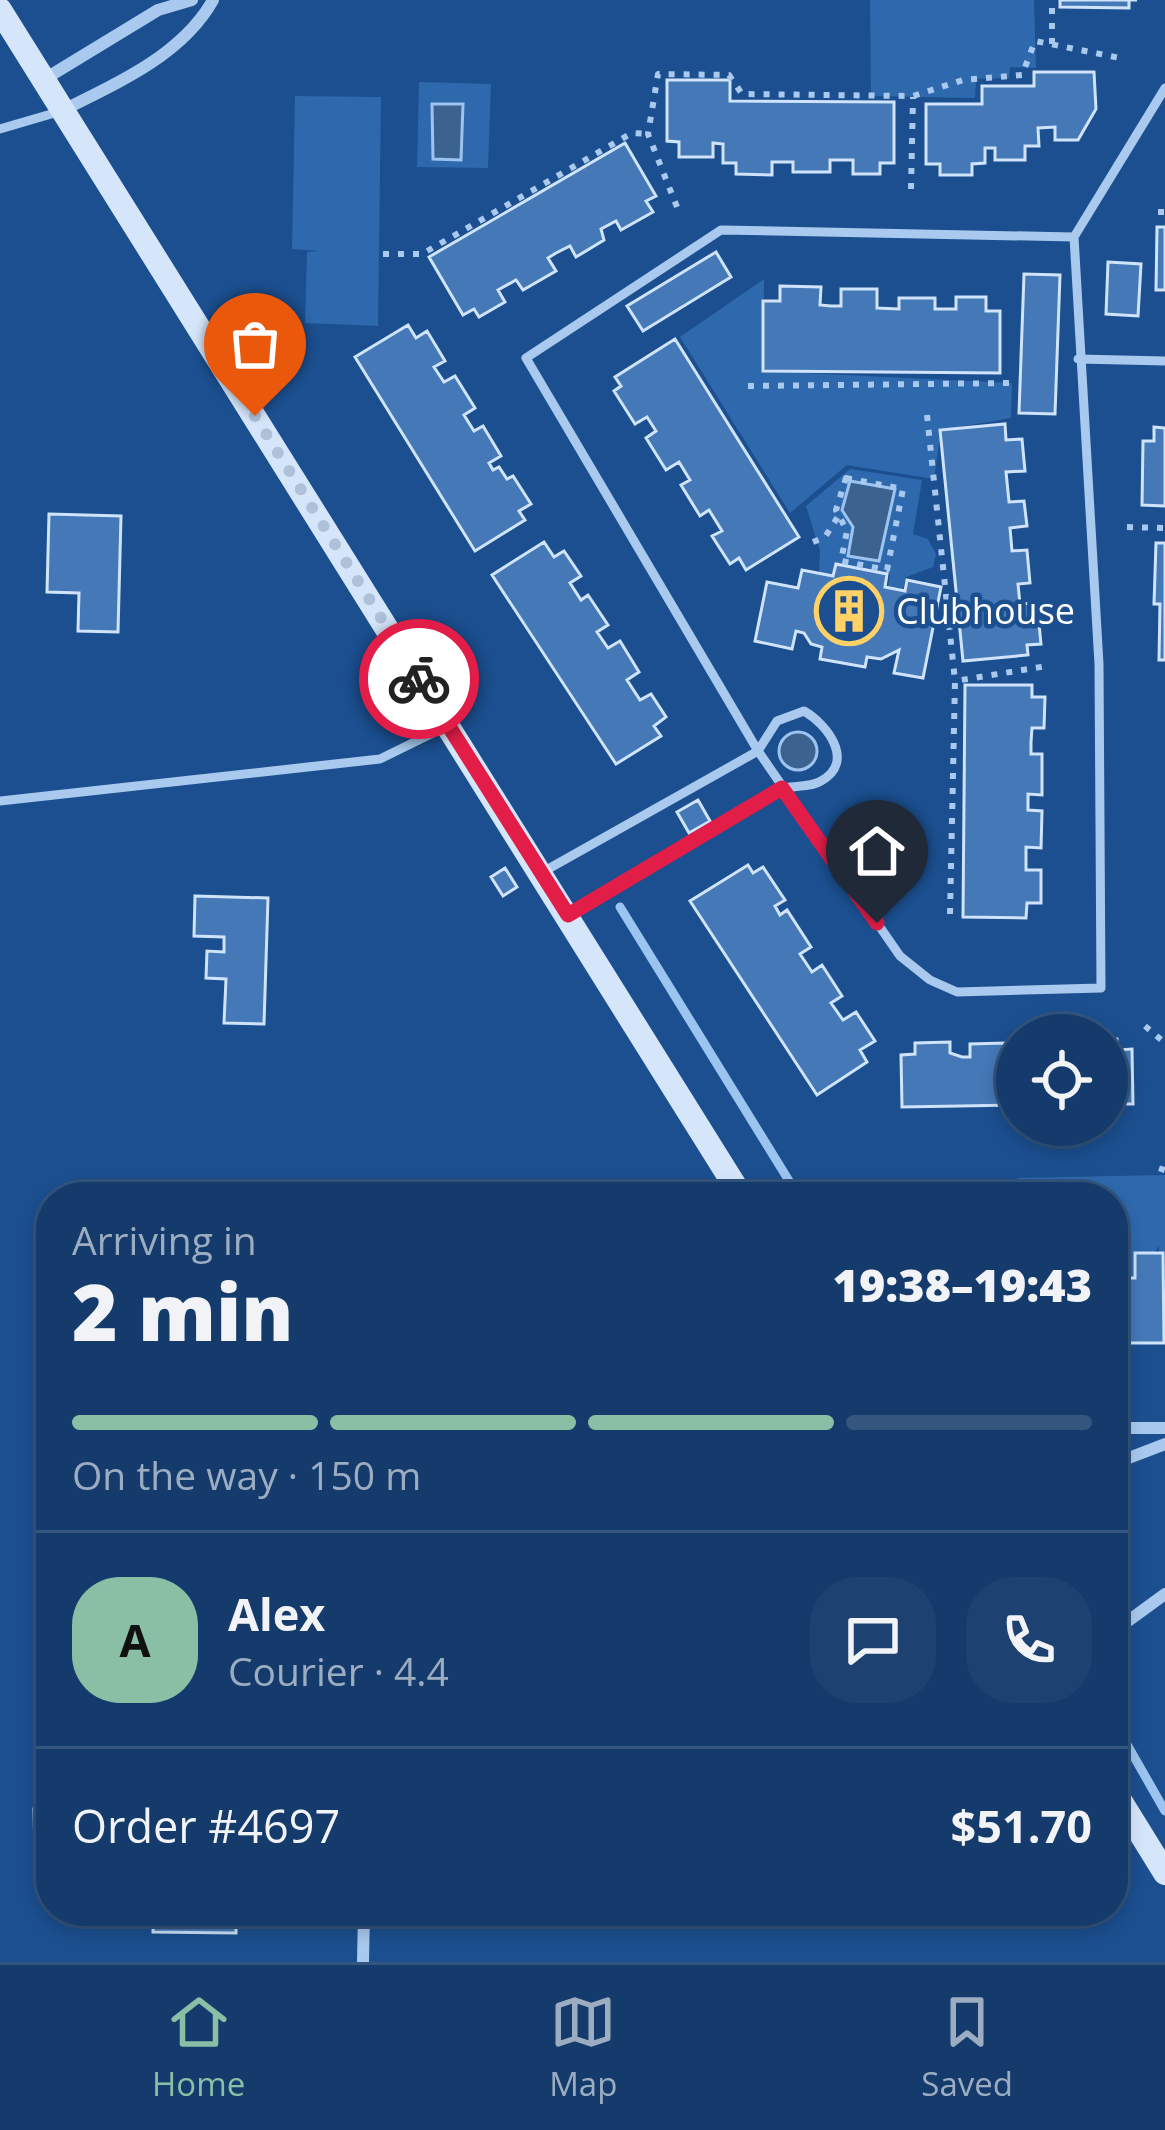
<!DOCTYPE html>
<html lang="en">
<head>
<meta charset="utf-8">
<style>
	:root { --surface:#143b6b; --page:#1d4271; --text:#f1f3f6; --muted:#9dadc1; --line:#33557e; --accent:#8abfa5 }
	body { margin:0; font-family:"Open Sans",sans-serif; background:var(--page); color:var(--text); height:100vh; display:flex; flex-direction:column; font-size:45px; white-space:nowrap }
	* { box-sizing:border-box; margin:0 }
	p { font-size:39px; color:var(--muted) }
	.icon { flex:none; width:66px; height:66px; fill:none; stroke:currentColor; stroke-width:2; stroke-linecap:round; stroke-linejoin:round }
	.map { position:relative; flex:1; overflow:hidden }
	.panel { position:absolute; left:36px; top:1182px; width:1092px; height:744px; display:flex; flex-direction:column; background:var(--surface); border-radius:48px; box-shadow:0 6px 18px #0003,0 0 0 3px var(--line) }
	.panel>* { flex:none }
	.tools { position:absolute; left:996px; top:1014px; display:grid; gap:24px }
	.tools a { display:grid; place-items:center; width:132px; height:132px; border-radius:50%; background:var(--surface); box-shadow:0 6px 18px #0003,0 0 0 3px var(--line); font-size:60px }
	.pin { position:absolute; display:grid; place-items:center; width:102px; height:102px; color:#fff; margin:-123px -51px; border-radius:50% 50% 50% 0; rotate:-45deg; box-shadow:0 0 12px #0007 }
	.pin .icon { rotate:45deg }
	.courier { position:absolute; display:grid; place-items:center; width:120px; height:120px; margin:-60px; border:9px solid #e11d48; border-radius:50%; background:#fff; color:#222; box-shadow:0 3px 15px #0007 }
	.overview em { font-style:normal; font-weight:800 }
	.overview div { display:flex; flex-direction:column-reverse }
	.overview { display:flex; align-items:center; justify-content:space-between; height:204px; padding:0 36px }
	h1 { font-size:78px; font-weight:800; line-height:90px }
	.bar { display:grid; grid-template-columns:repeat(4,1fr); gap:18px 12px; align-content:center; height:144px; padding:0 36px }
	.bar i { height:15px; border-radius:9px; background:var(--line) }
	.bar .selected { background:var(--accent) }
	.bar p { grid-column:span 4 }
	.line { display:flex; align-items:center; gap:30px; padding:0 36px; border-top:3px solid var(--line) }
	.line div { flex:1 }
	.round { display:grid; place-items:center; flex:none; width:126px; height:126px; border-radius:48px; background:var(--page) }
	.tabs { display:flex; justify-content:space-around; align-items:center; height:168px; border-top:3px solid var(--line); background:var(--surface); font-size:33px; color:var(--muted) }
	.tabs a { display:grid; justify-items:center; gap:6px }
	.tabs .selected { color:var(--accent) }
	.map>svg:first-child { display:block }
	.green { fill:#2e69ad }
	.water { fill:#3c6290; stroke:#9cc4f0; stroke-width:3 }
	.lines { fill:none; stroke-linecap:round; stroke-linejoin:round }
	.stream { stroke:#9cc4f0; stroke-width:9 }
	.building { fill:#4478b7; stroke:#cfe3fa; stroke-width:3 }
	.path { stroke:#a9c9ee; stroke-width:6; stroke-dasharray:6 9; stroke-linecap:butt }
	.lane { stroke:#a9c9ee; stroke-width:9 }
	.street { stroke:#a9c9ee; stroke-width:12 }
	.secondary { stroke:#d6e6fa; stroke-width:24 }
	.done { stroke:#afc1d8; stroke-width:12; stroke-dasharray:0 21.6 }
	.route { stroke:#e11d48; stroke-width:15 }
	.labels { text-anchor:middle; stroke-width:9; stroke-linejoin:round; paint-order:stroke }
	.poi-label { font-size:36px; fill:#fff; stroke:#1b4f8f; text-anchor:start }
</style>
</head>
<body>
<div class="map">
<svg width="1165" height="1962" viewBox="0 0 1165 1962">
	<rect width="100%" height="100%" fill="#1b4f8f"/>
	<path class="green" d="M 870,0 L 1034,0 L 1036,68 L 1010,67 L 1009,78 L 976,79 L 975,98 L 871,96 Z
		M 419,82 L 491,84 L 488,168 L 417,167 Z
		M 295,96 L 381,97 L 378,326 L 305,323 L 307,252 L 320,251 L 292,249 Z
		M 764,279 L 763,371 L 1012,383 L 1011,418 L 941,430 L 934,479 L 847,465 L 790,513 L 680,337 Z
		M 850,469 L 922,480 L 913,534 L 928,539 L 936,554 L 933,567 L 906,577 L 903,589 L 888,586 L 890,574 L 835,564 L 833,575 L 819,573 L 820,551 L 806,506 Z
		M 1165,1175 L 1165,1343 L 1164,1343 L 1159,1246 L 1135,1278 L 1113,1278 L 1113,1197 L 1028,1197 L 1027,1186 L 1017,1186 L 1017,1178 Z"/>
	<path class="water" d="M 432,104 L 463,104 L 461,160 L 433,159 Z
		M 850,481 L 895,489 L 879,561 L 848,556 L 853,527 L 842,510 Z
		M779 751a19 19 0 1 1 38 0a19 19 0 1 1-38 0Z"/>
	<g class="lines">
		<path class="stream" d="M 620,907 L 799,1197
			M 1113,1720 L 1165,1811"/>
	</g>
	<path class="building" d="M 1060,0 L 1137,0 L 1129,0 L 1129,8 L 1060,7 Z
		M 1034,72 L 1094,72 L 1096,109 L 1078,140 L 1055,140 L 1055,127 L 1038,128 L 1039,146 L 1025,146 L 1025,160 L 995,160 L 995,148 L 985,148 L 985,163 L 972,164 L 972,175 L 940,175 L 940,164 L 926,164 L 926,104 L 982,104 L 982,86 L 1034,86 Z
		M 667,80 L 730,80 L 730,101 L 894,102 L 894,163 L 880,163 L 880,174 L 853,174 L 853,160 L 830,160 L 830,172 L 793,172 L 793,162 L 772,162 L 772,175 L 736,174 L 736,163 L 723,163 L 723,144 L 713,143 L 713,157 L 679,157 L 679,142 L 667,141 Z
		M 625,143 L 656,196 L 646,201 L 653,212 L 621,230 L 616,221 L 601,229 L 604,240 L 576,257 L 570,246 L 556,253 L 548,258 L 556,271 L 523,290 L 516,280 L 498,290 L 505,302 L 479,317 L 474,309 L 463,315 L 429,257 Z
		M 1157,227 L 1165,227 L 1165,290 L 1156,290 Z
		M 716,252 L 731,277 L 643,331 L 627,306 Z
		M 1108,262 L 1141,264 L 1138,316 L 1106,314 Z
		M 1024,274 L 1060,275 L 1055,414 L 1019,413 Z
		M 780,286 L 821,287 L 820,305 L 831,306 L 841,306 L 841,289 L 877,289 L 877,308 L 899,309 L 899,298 L 935,298 L 935,309 L 956,309 L 956,297 L 986,297 L 986,311 L 1000,311 L 1000,373 L 763,371 L 763,301 L 780,301 Z
		M 408,325 L 416,338 L 427,331 L 445,361 L 434,367 L 444,382 L 455,376 L 475,408 L 464,415 L 474,431 L 483,426 L 501,456 L 489,463 L 493,470 L 499,467 L 507,479 L 513,476 L 531,504 L 519,511 L 525,520 L 475,551 L 355,357 Z
		M 675,339 L 799,537 L 746,570 L 739,558 L 730,564 L 712,536 L 722,531 L 709,510 L 700,516 L 681,485 L 690,480 L 679,462 L 666,470 L 646,438 L 656,431 L 647,417 L 635,424 L 614,391 L 621,386 L 615,377 Z
		M 1005,424 L 1006,440 L 1022,439 L 1025,471 L 1006,472 L 1009,502 L 1024,501 L 1027,526 L 1010,528 L 1012,551 L 1027,550 L 1030,583 L 1018,584 L 1020,604 L 1037,603 L 1041,644 L 1027,645 L 1028,655 L 963,661 L 940,430 Z
		M 1154,427 L 1165,428 L 1165,506 L 1142,505 L 1143,441 L 1154,441 Z
		M 49,514 L 121,516 L 118,632 L 78,631 L 79,593 L 47,592 Z
		M 544,542 L 554,557 L 564,551 L 581,576 L 570,583 L 581,600 L 588,595 L 608,625 L 597,632 L 608,648 L 620,641 L 639,672 L 627,680 L 640,700 L 651,694 L 666,717 L 654,726 L 661,736 L 616,764 L 492,575 Z
		M 1156,543 L 1165,543 L 1165,660 L 1159,660 L 1160,604 L 1154,604 Z
		M 836,564 L 887,574 L 885,587 L 905,591 L 907,580 L 941,587 L 923,678 L 894,673 L 899,650 L 881,659 L 867,657 L 865,667 L 820,659 L 822,647 L 811,644 L 804,633 L 796,631 L 792,649 L 755,641 L 767,582 L 798,588 L 802,570 L 833,576 Z
		M 965,685 L 1032,685 L 1032,697 L 1045,697 L 1044,728 L 1032,728 L 1031,742 L 1031,754 L 1042,754 L 1042,795 L 1028,794 L 1028,810 L 1042,811 L 1041,848 L 1026,847 L 1026,870 L 1041,870 L 1041,903 L 1027,903 L 1026,918 L 963,917 Z
		M 698,800 L 710,821 L 689,833 L 677,812 Z
		M 748,865 L 753,873 L 763,867 L 785,900 L 775,906 L 780,915 L 787,910 L 811,947 L 800,954 L 812,972 L 822,965 L 842,996 L 831,1003 L 843,1020 L 856,1012 L 875,1041 L 860,1050 L 867,1062 L 817,1095 L 690,901 Z
		M 505,868 L 517,887 L 503,896 L 491,877 Z
		M 195,896 L 268,898 L 264,1024 L 224,1023 L 226,979 L 206,978 L 207,951 L 224,952 L 224,937 L 194,936 Z
		M 1107,1039 L 1117,1039 L 1118,1050 L 1132,1049 L 1133,1104 L 1107,1104 Z
		M 950,1042 L 950,1053 L 962,1057 L 970,1057 L 970,1044 L 1005,1043 L 1005,1055 L 1017,1054 L 1017,1105 L 902,1107 L 901,1055 L 915,1054 L 915,1043 Z
		M 987,1186 L 1027,1186 L 1028,1197 L 987,1197 Z
		M 1135,1253 L 1163,1253 L 1164,1343 L 1113,1343 L 1113,1278 L 1135,1278 Z
		M 36,1558 L 51,1558 L 51,1631 L 35,1631 Z
		M 34,1809 L 51,1809 L 51,1857 L 35,1857 Z
		M 153,1911 L 236,1911 L 236,1933 L 153,1932 Z"/>
	<g class="lines">
		<path class="path" d="M 1052,44 L 1052,0
			M 911,189 L 913,97
			M 677,207 L 648,134 L 658,74 L 729,75 L 742,94 L 913,96 L 963,80 L 1022,75 L 1035,41 L 1125,59
			M 1158,212 L 1165,212
			M 383,254 L 422,254 L 632,133 L 648,134
			M 748,386 L 1012,383
			M 927,415 L 955,681
			M 846,478 L 903,489 L 887,570 L 841,561 L 847,531 L 836,510 Z
			M 1127,527 L 1165,528
			M 813,542 L 825,537 L 839,515
			M 950,914 L 955,681 L 1047,666
			M 1145,1026 L 1165,1043
			M 1161,1172 L 1165,1159"/>
		<path class="lane" d="M 0,129 L 58,112
			M 721,230 L 1074,237 L 1099,664 L 1101,988 L 957,992 L 930,980 L 900,956 L 758,751 L 526,358 Z
			M 1074,237 L 1165,88
			M 1078,359 L 1165,361
			M 0,801 L 380,759 L 443,728
			M 541,873 L 758,751 L 777,721 L 804,711 C 827,724 856,762 821,781 C 812,787 793,786 782,788 L 570,914"/>
		<path class="street" d="M 43,80 L 158,10 L 192,0
			M 63,110 C 117,84 183,54 213,0
			M 1113,1428 L 1165,1428
			M 1113,1464 L 1165,1444
			M 1113,1632 L 1165,1594
			M 363,1962 L 364,1911"/>
		<path class="secondary" d="M 0,10 L 742,1197
			M 1113,1789 L 1165,1873"/>
	</g>
	<g class="lines">
		<path class="done" d="M 255,416 L 419,679"/>
		<path class="route" d="M 419,679 L 568,915 L 782,788 L 877,923"/>
	</g>
	<defs>
		<g id="building-ring" transform="scale(3.45)"><circle r="9.5" fill="#1b4f8f" stroke="#ffd166" stroke-width="1.5"/><path d="M-4-6H4V6H1V3H-1V6H-4ZM-2.5-4.3h1.7v1.8h-1.7ZM.8-4.3h1.7v1.8H.8ZM-2.5-1h1.7V.8h-1.7ZM.8-1h1.7V.8H.8Z" fill="#ffd166"/></g>
	</defs>
	<g fill-rule="evenodd">
		<use href="#building-ring" x="849" y="611"/>
	</g>
	<g class="labels">
		<g class="poi-label">
			<text x="896" y="624">Clubhouse</text>
		</g>
	</g>
</svg>
<div class="tools">
<a><svg class="icon" aria-label="locate" viewBox="0 0 24 24"><circle cx="12" cy="12" r="6"/><path d="M12 2v4M12 18v4M2 12h4M18 12h4"/></svg></a>
</div>
<div class="pin" style="left:255px;top:416px;background:#ea580c"><svg class="icon" aria-label="bag" viewBox="0 0 24 24"><path d="M5 8h14l-1 12H6zM9 8a3 3 0 0 1 6 0"/></svg></div>
<div class="pin" style="left:877px;top:923px;background:#1f2937"><svg class="icon" aria-label="home" viewBox="0 0 24 24"><path d="M3 11l9-7 9 7M6 9v11h12V9"/></svg></div>
<div class="courier" style="left:419px;top:679px"><svg class="icon" aria-label="bike" viewBox="0 0 24 24"><circle cx="6" cy="16" r="4"/><circle cx="18" cy="16" r="4"/><path d="M6 16l4-8h5l3 8M10 8l3 8H6M13 5h3"/></svg></div>
<section class="panel">
<div class="overview"><div><h1>2 min</h1><p>Arriving in</p></div><em>19:38–19:43</em></div>
<div class="bar"><i class="selected"></i><i class="selected"></i><i class="selected"></i><i></i><p>On the way · 150 m</p></div>
<div class="line" style="height:216px"><b class="round" style="background:var(--accent);color:#111">A</b><div><b>Alex</b><p>Courier · 4.4</p></div><a class="round"><svg class="icon" aria-label="chat" viewBox="0 0 24 24"><path d="M4 5h16v11H9l-5 4z"/></svg></a><a class="round"><svg class="icon" aria-label="phone" viewBox="0 0 24 24"><path d="M5 4h4l2 5-3 2q2 4 5 5l2-3 5 2v4C11 20 4 13 5 4z"/></svg></a></div>
<div class="line" style="height:156px"><div>Order #4697</div><b>$51.70</b></div>
</section>
</div>
<nav class="tabs">
<a class="selected"><svg class="icon" aria-label="home" viewBox="0 0 24 24"><path d="M3 11l9-7 9 7M6 9v11h12V9"/></svg>Home</a>
<a><svg class="icon" aria-label="map" viewBox="0 0 24 24"><path d="M3 6l6-2 6 2 6-2v14l-6 2-6-2-6 2zM9 4v14M15 6v14"/></svg>Map</a>
<a><svg class="icon" aria-label="saved" viewBox="0 0 24 24"><path d="M7 4h10v16l-5-4-5 4z"/></svg>Saved</a>
</nav>
</body>
</html>
